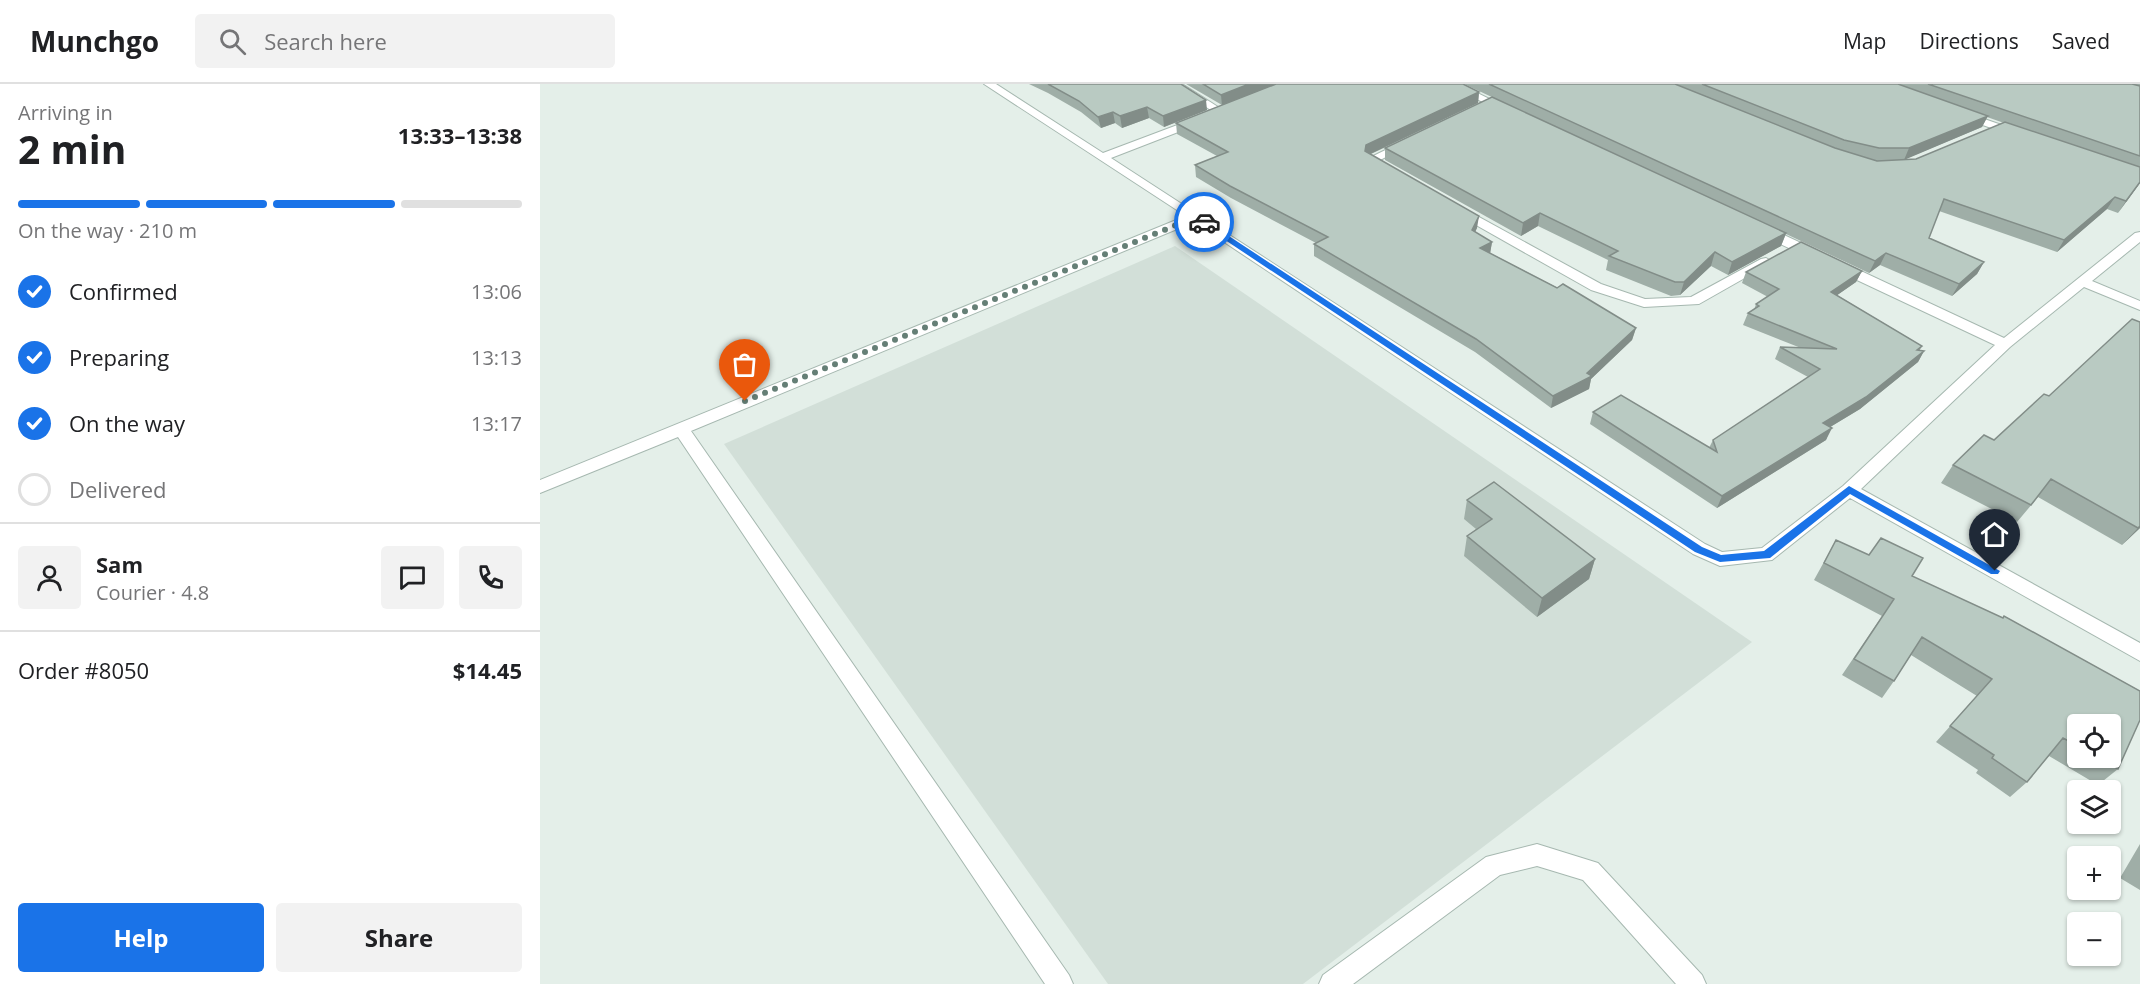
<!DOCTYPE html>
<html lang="en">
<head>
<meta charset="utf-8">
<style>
	:root { --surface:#fff; --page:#f2f2f2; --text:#202124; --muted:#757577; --line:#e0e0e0; --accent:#1a73e8 }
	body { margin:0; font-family:"Open Sans",sans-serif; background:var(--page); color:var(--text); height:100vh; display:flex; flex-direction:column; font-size:22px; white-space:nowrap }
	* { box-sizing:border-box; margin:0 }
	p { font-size:20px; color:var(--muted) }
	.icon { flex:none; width:33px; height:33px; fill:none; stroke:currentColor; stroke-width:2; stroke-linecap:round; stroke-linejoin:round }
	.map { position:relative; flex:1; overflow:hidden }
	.sheet { display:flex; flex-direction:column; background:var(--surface); width:540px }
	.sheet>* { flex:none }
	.fabs { position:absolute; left:1527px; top:630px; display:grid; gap:12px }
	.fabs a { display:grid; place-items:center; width:54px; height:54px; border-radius:6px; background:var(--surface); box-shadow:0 2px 4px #0004; font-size:30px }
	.pin { position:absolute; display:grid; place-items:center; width:51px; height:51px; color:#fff; margin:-62px -26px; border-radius:50% 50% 50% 0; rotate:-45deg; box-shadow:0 0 6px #0007 }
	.pin .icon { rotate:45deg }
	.courier { position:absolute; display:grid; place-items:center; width:60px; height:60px; margin:-30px; border:4px solid #1a73e8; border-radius:50%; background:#fff; color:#222; box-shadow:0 2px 8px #0007 }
	.overview em { font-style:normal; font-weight:700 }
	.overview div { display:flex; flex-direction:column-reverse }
	.overview { display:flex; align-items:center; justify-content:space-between; height:102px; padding:0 18px }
	h1 { font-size:39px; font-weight:700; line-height:45px }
	.bar { display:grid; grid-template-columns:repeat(4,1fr); gap:9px 6px; align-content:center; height:72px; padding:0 18px }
	.bar i { height:8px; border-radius:4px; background:var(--line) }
	.bar .selected { background:var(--accent) }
	.bar p { grid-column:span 4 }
	.line { display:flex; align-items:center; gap:15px; padding:0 18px; border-top:2px solid var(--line) }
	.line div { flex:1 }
	.round { display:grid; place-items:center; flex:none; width:63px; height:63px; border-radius:6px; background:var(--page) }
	ol { padding:0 18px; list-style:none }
	li { display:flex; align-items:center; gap:18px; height:66px }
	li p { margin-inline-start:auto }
	li .icon { padding:6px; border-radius:50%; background:var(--accent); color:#fff; stroke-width:4 }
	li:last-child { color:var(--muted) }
	li i { width:33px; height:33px; border:3px solid var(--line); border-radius:50% }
	.button { display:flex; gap:12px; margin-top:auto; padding:12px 18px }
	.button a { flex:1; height:69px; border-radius:6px; background:var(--accent); color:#fff; font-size:24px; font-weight:700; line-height:69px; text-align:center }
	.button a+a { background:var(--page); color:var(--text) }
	header { display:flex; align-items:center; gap:36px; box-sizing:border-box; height:84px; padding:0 30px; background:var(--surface); border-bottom:2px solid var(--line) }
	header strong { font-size:28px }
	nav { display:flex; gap:33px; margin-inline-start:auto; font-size:21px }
	.search { width:420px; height:54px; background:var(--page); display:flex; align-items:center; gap:15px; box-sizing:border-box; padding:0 21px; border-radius:6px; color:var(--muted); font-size:22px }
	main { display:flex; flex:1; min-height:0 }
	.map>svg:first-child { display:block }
	.built { fill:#d2dfd8 }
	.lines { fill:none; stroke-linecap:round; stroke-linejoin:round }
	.minor-casing { stroke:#a6b8b0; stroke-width:2 }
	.minor { fill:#fff; fill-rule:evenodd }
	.wall { fill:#9faea7; fill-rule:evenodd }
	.shaded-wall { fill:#828d88 }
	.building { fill:#b9cac2; stroke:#828d88; stroke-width:1.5 }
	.route { fill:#1a73e8 }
	.done { stroke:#657f76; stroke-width:6; stroke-dasharray:0 10.8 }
</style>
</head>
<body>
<header>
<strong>Munchgo</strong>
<div class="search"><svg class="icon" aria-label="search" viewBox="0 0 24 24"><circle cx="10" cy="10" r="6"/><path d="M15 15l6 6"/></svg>Search here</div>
<nav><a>Map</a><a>Directions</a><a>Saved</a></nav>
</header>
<main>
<section class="sheet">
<div class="overview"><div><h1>2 min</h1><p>Arriving in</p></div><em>13:33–13:38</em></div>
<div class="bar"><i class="selected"></i><i class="selected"></i><i class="selected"></i><i></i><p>On the way · 210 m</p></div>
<ol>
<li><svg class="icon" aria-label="check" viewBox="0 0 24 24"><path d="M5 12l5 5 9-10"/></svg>Confirmed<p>13:06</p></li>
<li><svg class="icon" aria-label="check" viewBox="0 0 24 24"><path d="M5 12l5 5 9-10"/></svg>Preparing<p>13:13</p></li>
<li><svg class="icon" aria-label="check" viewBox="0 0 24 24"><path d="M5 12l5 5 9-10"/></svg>On the way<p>13:17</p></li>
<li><i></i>Delivered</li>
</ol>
<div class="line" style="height:108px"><a class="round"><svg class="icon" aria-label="person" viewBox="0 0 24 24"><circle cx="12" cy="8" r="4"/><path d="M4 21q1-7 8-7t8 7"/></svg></a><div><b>Sam</b><p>Courier · 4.8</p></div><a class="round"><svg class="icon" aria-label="chat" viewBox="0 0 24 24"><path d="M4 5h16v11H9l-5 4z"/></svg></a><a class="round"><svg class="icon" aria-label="phone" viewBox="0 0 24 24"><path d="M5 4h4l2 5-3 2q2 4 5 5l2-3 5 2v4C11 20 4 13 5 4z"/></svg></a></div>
<div class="line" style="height:78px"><div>Order #8050</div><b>$14.45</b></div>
<div class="button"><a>Help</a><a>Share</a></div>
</section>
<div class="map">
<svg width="1600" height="900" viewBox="0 0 1600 900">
	<rect width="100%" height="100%" fill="#e4efe9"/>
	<path class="built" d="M 635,162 L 1212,558 L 763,900 L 568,900 L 184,360 Z"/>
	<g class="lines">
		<g class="minor-casing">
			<path id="minor" d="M 444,0 L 456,0 L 563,69 L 656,34 L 664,34 L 664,38 L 571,74 L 1165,460 L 1182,468 L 1222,464 L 1303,402 L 1455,261 L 1217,149 L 1216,146 L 1217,143 L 1227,143 L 1464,254 L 1595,149 L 1600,148 L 1600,158 L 1552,197 L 1600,217 L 1600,226 L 1544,203 L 1470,263 L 1321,405 L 1600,559 L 1600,577 L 1310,414 L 1232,476 L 1180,482 L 1153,470 L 654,138 L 151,347 L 529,891 L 533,900 L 505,900 L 138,353 L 0,409 L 0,396 L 646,132 Z
				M 630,0 L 642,0 L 686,28 L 681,31 L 677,30 Z
				M 906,0 L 919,0 L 972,26 L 971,28 L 963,28 Z
				M 1421,27 L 1482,48 L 1484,50 L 1482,52 L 1474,52 L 1417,32 L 1417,28 Z
				M 866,56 L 872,59 L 870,61 L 840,76 L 850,83 L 850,87 L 842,87 L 825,76 Z
				M 917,121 L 1061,200 L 1105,215 L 1151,213 L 1221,175 L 1226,174 L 1233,178 L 1159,220 L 1104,223 L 1051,206 L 913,128 L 911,125 L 913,122 Z
				M 997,760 L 1058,779 L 1162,891 L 1166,900 L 1136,900 L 1043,796 L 997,782 L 960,791 L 813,900 L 779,900 L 783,891 L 946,773 Z"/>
		</g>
		<use href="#minor" class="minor"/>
	</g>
	<path class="wall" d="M 489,0 L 641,0 L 667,26 L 624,43 L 609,34 L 582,44 L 575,39 L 561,44 L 541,28 L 508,9 Z
		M 646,0 L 923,0 L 939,8 L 938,19 L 831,70 L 937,144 L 935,148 L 952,158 L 950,169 L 1096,244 L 1092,256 L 1051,295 L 1049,305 L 1011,324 L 935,268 L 774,172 L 774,160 L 776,159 L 691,114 L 656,93 L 655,81 L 677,72 L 637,50 L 636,39 L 682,21 Z
		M 924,0 L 1600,0 L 1600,99 L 1578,129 L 1567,125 L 1517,168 L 1399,127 L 1389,154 L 1444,178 L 1437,190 L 1412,212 L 1340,181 L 1329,189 L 1246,150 L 1241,162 L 1188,191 L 1171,182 L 1140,211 L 1131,212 L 1066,186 L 1068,176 L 998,142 L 981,152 L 845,76 L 845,64 L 1033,51 ZM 1447,33 L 1464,39 L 1376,75 L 1365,75 L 1442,43 Z
		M 1322,187 L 1316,198 L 1297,211 L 1382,262 L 1379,266 L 1384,267 L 1378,278 L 1320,325 L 1290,343 L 1286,356 L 1177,424 L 1050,340 L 1053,328 L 1169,364 L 1173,356 L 1268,293 L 1235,275 L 1240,263 L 1261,264 L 1203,241 L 1208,229 L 1214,226 L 1216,220 L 1228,213 L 1202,199 L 1206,188 Z
		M 1600,238 L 1600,444 L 1582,461 L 1498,413 L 1477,438 L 1401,399 L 1413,381 L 1454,356 Z
		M 927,416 L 1055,475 L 1049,495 L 997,533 L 924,472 L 927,452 L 936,445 L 924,435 Z
		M 1341,454 L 1383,474 L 1372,492 L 1463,534 L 1464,532 L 1600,607 L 1600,636 L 1578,685 L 1558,701 L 1509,672 L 1487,698 L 1470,713 L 1436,689 L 1438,686 L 1396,658 L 1437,612 L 1371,571 L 1354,597 L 1342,614 L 1302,591 L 1342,532 L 1274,496 L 1296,456 L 1329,471 ZM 1538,640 L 1570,640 L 1570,674 L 1538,674 Z
		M 1600,760 L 1600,806 L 1580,794 Z"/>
	<path class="shaded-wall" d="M 709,0 L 738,0 L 682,22 L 681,11 Z
		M 939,8 L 938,19 L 826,72 L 825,67 L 826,61 Z
		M 666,16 L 667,26 L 624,43 L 623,32 Z
		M 607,23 L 609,34 L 582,44 L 580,32 Z
		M 573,28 L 575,39 L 561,44 L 558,33 Z
		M 1448,32 L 1442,43 L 1364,76 L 1369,64 Z
		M 1600,98 L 1600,99 L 1578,129 L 1586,117 Z
		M 1575,113 L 1567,125 L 1517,168 L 1524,156 Z
		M 1000,129 L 998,142 L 981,152 L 983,139 Z
		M 939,132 L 937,144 L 930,158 L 932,146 Z
		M 1246,149 L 1241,162 L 1188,191 L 1192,178 Z
		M 952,158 L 950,170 L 940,164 Z
		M 1175,168 L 1171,182 L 1140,211 L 1144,198 Z
		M 1346,169 L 1340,181 L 1329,189 L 1335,177 Z
		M 1444,178 L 1437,190 L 1412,212 L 1419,200 Z
		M 1322,187 L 1316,198 L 1286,219 L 1291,208 Z
		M 1096,244 L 1092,256 L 1051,295 L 1049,305 L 1011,324 L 1013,312 L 1047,289 Z
		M 1382,262 L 1375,273 L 1384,267 L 1378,278 L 1320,325 L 1277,351 L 1283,339 L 1377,266 Z
		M 1292,344 L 1286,356 L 1177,424 L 1182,412 Z
		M 1600,442 L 1600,444 L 1582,461 L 1598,444 Z
		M 1055,475 L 1049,495 L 997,533 L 1002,514 Z"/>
	<path class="building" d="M 508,0 L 641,0 L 666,16 L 623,32 L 607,23 L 580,32 L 573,28 L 558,33 L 539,17 Z
		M 663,0 L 709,0 L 681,11 Z
		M 736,0 L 923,0 L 939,8 L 826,61 L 825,67 L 939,132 L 932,146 L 952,158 L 940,164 L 1017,204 L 1023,200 L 1096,244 L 1047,289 L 1052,292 L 1013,312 L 936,255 L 774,160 L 788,153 L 690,102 L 655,81 L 688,68 L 636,39 Z
		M 949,0 L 1135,0 L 1295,64 L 1337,77 L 1376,75 L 1465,38 L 1600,83 L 1600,98 L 1586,117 L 1575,113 L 1524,156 L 1404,115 L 1389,154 L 1444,178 L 1419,200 L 1346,169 L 1335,177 Z
		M 1162,0 L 1358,0 L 1448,32 L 1369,64 L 1339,64 L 1304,56 Z
		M 1388,0 L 1592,0 L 1600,2 L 1600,72 Z
		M 952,13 L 1246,149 L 1192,178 L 1175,168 L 1144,198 L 1135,198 L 1069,172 L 1078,167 L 1000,129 L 983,139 L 845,64 Z
		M 1261,158 L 1322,187 L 1291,208 L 1382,262 L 1377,266 L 1384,267 L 1326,313 L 1283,339 L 1292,344 L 1182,412 L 1053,328 L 1081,311 L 1177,368 L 1173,356 L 1280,285 L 1240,263 L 1297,265 L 1208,229 L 1219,222 L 1216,220 L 1239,205 L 1206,188 Z
		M 1592,235 L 1600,238 L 1600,442 L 1598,444 L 1511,395 L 1491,421 L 1413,381 L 1444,351 L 1454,356 L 1504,310 L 1509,312 Z
		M 954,398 L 1055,475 L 1002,514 L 927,452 L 952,435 L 927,416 Z
		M 1341,454 L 1383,474 L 1372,492 L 1463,534 L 1464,532 L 1600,607 L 1600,636 L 1578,685 L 1557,674 L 1570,674 L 1570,640 L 1538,640 L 1538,662 L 1523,654 L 1487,698 L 1452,674 L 1454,671 L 1410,642 L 1452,595 L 1382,553 L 1354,597 L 1314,575 L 1354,515 L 1284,479 L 1296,456 L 1329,471 Z"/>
	<path class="route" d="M 661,137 L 666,137 L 1162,463 L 1181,471 L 1224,467 L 1309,402 L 1460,487 L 1458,490 L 1451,490 L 1310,410 L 1230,474 L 1180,478 L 1155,468 L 661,140 Z"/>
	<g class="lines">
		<path class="done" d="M 205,317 L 656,133 L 664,138"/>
	</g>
</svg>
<div class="fabs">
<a><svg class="icon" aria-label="locate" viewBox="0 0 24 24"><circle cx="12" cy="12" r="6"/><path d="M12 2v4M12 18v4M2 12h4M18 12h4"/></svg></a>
<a><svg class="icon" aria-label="layers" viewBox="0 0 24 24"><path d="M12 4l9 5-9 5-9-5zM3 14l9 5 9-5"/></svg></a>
<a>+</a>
<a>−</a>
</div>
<div class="pin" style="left:205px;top:317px;background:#ea580c"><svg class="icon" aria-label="bag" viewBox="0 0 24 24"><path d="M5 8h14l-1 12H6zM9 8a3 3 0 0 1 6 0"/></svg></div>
<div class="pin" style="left:1455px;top:487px;background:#1f2937"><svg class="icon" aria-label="home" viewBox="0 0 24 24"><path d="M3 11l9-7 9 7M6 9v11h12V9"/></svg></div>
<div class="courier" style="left:664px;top:138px"><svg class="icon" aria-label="car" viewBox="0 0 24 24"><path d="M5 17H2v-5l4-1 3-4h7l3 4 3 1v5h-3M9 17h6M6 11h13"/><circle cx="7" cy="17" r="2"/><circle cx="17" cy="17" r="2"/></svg></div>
</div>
</main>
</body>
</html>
